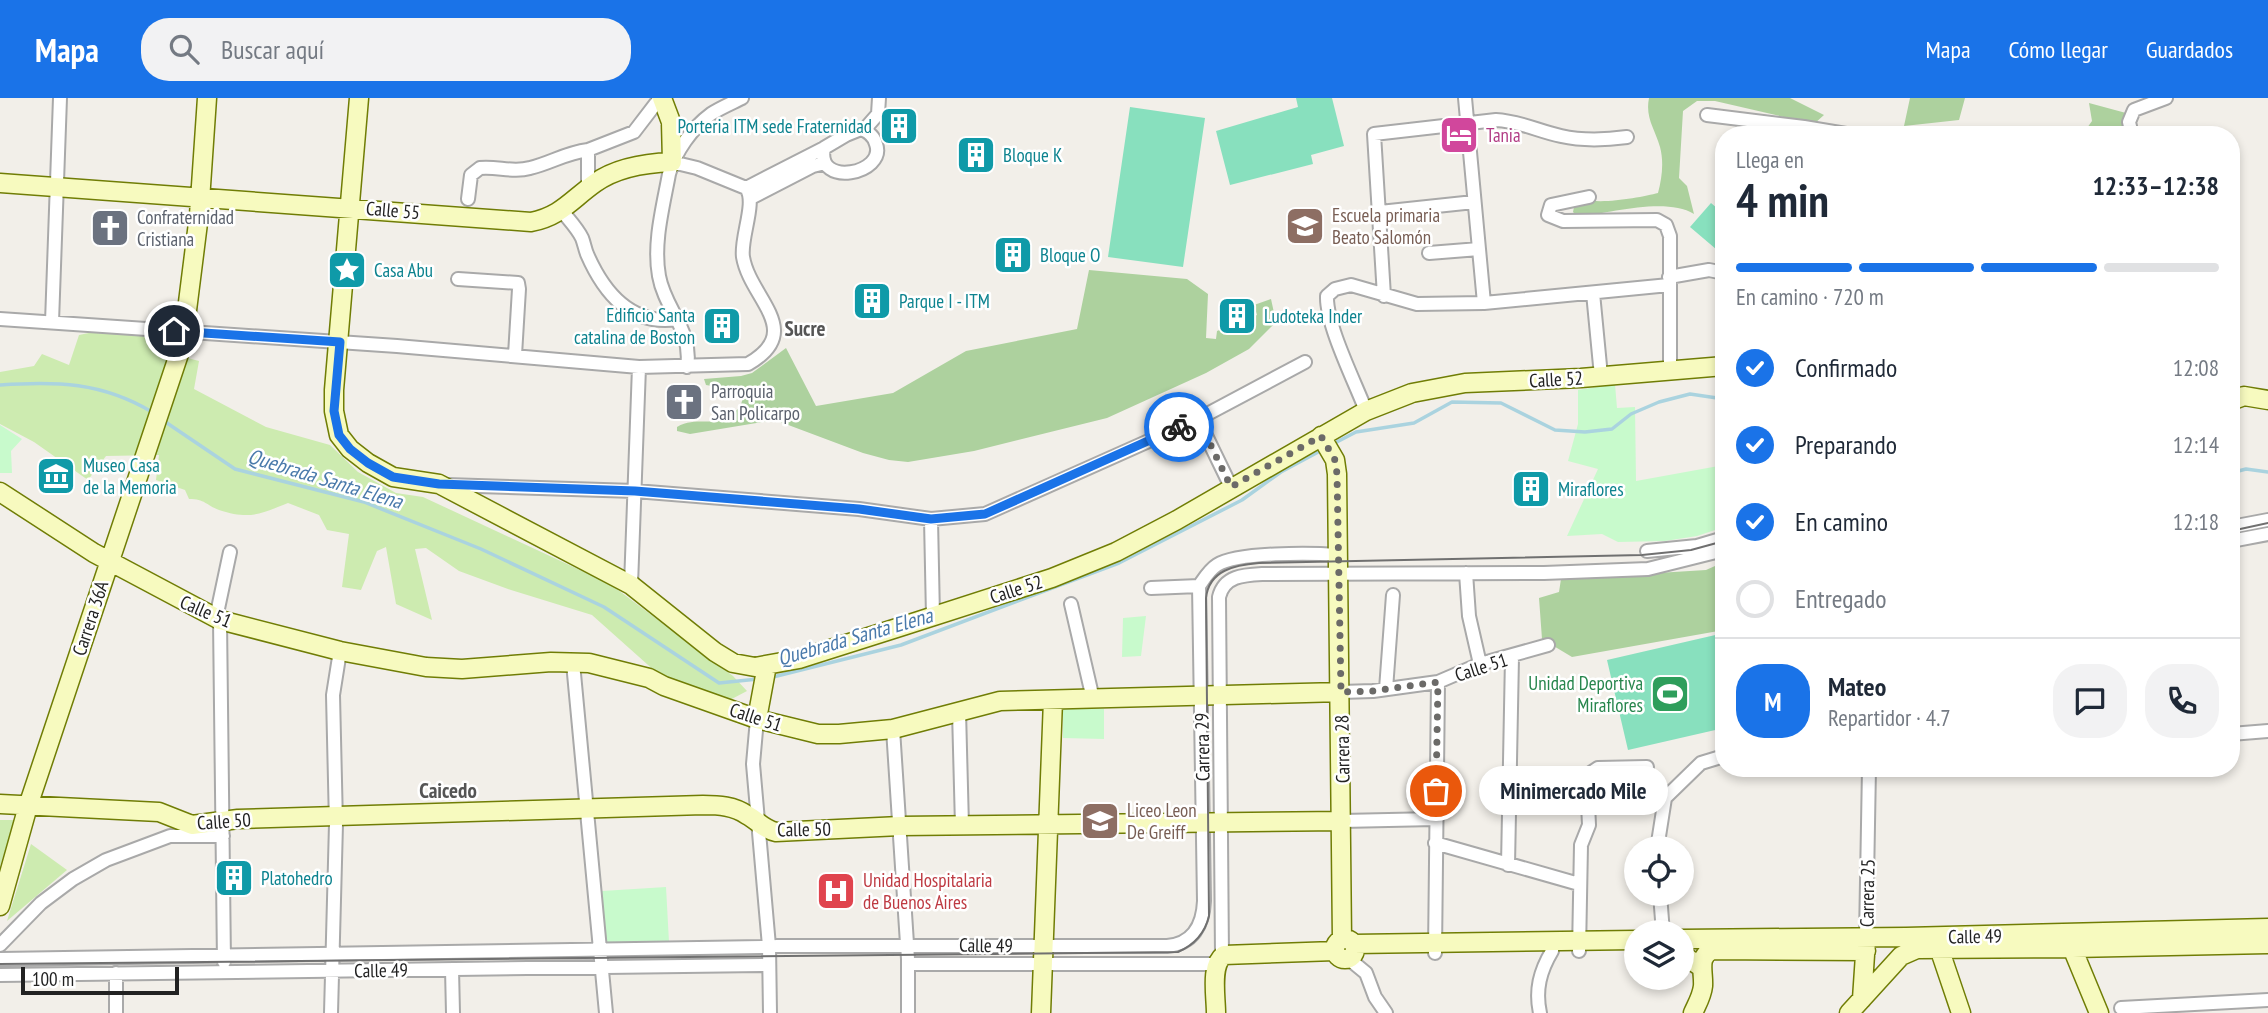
<!DOCTYPE html>
<html lang="es">
<head>
<meta charset="utf-8">
<style>
	:root { --surface:#fff; --page:#f2f2f3; --text:#1f2937; --muted:#747a83; --line:#e0e1e3; --accent:#1a73e8 }
	body { margin:0; font-family:"PT Sans Narrow",sans-serif; background:var(--page); color:var(--text); height:100vh; display:flex; flex-direction:column; font-size:26px; white-space:nowrap }
	* { box-sizing:border-box; margin:0 }
	p { font-size:23px; color:var(--muted) }
	.icon { flex:none; width:38px; height:38px; fill:none; stroke:currentColor; stroke-width:2; stroke-linecap:round; stroke-linejoin:round }
	.map { position:relative; flex:1; overflow:hidden }
	.side { position:absolute; left:1715px; top:28px; width:525px; height:651px; display:flex; flex-direction:column; background:var(--surface); border-radius:28px; box-shadow:0 4px 10px #0003 }
	.side>* { flex:none }
	.tools { position:absolute; left:1624px; top:738px; display:grid; gap:14px }
	.tools a { display:grid; place-items:center; width:70px; height:70px; border-radius:50%; background:var(--surface); box-shadow:0 4px 10px #0003; font-size:35px }
	.scale { position:absolute; left:21px; bottom:18px; width:158px; box-sizing:border-box; padding-left:7px; border:4px solid #222; border-top:0; font-size:19px; line-height:24px; white-space:nowrap; color:#222; -webkit-text-stroke:5px #fff; paint-order:stroke }
	.pin { position:absolute; display:grid; place-items:center; width:60px; height:60px; color:#fff; margin:-30px; border:4px solid #fff; border-radius:50%; box-shadow:0 2px 7px #0007 }
	.courier { position:absolute; display:grid; place-items:center; width:70px; height:70px; margin:-35px; border:5px solid #1a73e8; border-radius:50%; background:#fff; color:#222; box-shadow:0 2px 9px #0007 }
	.bubble { position:absolute; height:49px; border-radius:24px; background:var(--surface); box-shadow:0 4px 10px #0003; font-size:23px; font-weight:700; line-height:49px; text-align:center }
	.headline em { font-style:normal; font-weight:700 }
	.headline div { display:flex; flex-direction:column-reverse }
	.headline { display:flex; align-items:center; justify-content:space-between; height:119px; padding:0 21px }
	h1 { font-size:46px; font-weight:700; line-height:52px }
	.bar { display:grid; grid-template-columns:repeat(4,1fr); gap:10px 7px; align-content:center; height:84px; padding:0 21px }
	.bar i { height:9px; border-radius:5px; background:var(--line) }
	.bar .current { background:var(--accent) }
	.bar p { grid-column:span 4 }
	.line { display:flex; align-items:center; gap:18px; padding:0 21px; border-top:2px solid var(--line) }
	.line div { flex:1 }
	.round { display:grid; place-items:center; flex:none; width:74px; height:74px; border-radius:28px; background:var(--page) }
	ol { padding:0 21px; list-style:none }
	li { display:flex; align-items:center; gap:21px; height:77px }
	li p { margin-inline-start:auto }
	li .icon { padding:7px; border-radius:50%; background:var(--accent); color:#fff; stroke-width:4 }
	li:last-child { color:var(--muted) }
	li i { width:38px; height:38px; border:4px solid var(--line); border-radius:50% }
	header { display:flex; align-items:center; gap:42px; box-sizing:border-box; height:98px; padding:0 35px; background:var(--accent); color:#fff }
	header strong { font-size:33px }
	nav { display:flex; gap:38px; margin-inline-start:auto; font-size:24px }
	.search { width:490px; height:63px; background:var(--page); display:flex; align-items:center; gap:18px; box-sizing:border-box; padding:0 24px; border-radius:28px; color:var(--muted); font-size:26px }
	.map>svg:first-child { display:block }
	.grass { fill:#cdebb0 }
	.forest { fill:#add19e }
	.park { fill:#c8facc }
	.pitch { fill:#88e0be }
	.lines { fill:none; stroke-linecap:round; stroke-linejoin:round }
	.stream { stroke:#aad3df; stroke-width:3.5 }
	.street-casing { stroke:#a9a9a9; stroke-width:16 }
	.secondary-casing { stroke:#707d05; stroke-width:21 }
	.street { stroke:#fff; stroke-width:12 }
	.secondary { stroke:#f7fabf; stroke-width:18 }
	.tram { stroke:#707070; stroke-width:2 }
	.done { stroke:#6b6a68; stroke-width:7; stroke-dasharray:0 12.6 }
	.route { stroke:#1a73e8; stroke-width:9 }
	.labels { text-anchor:middle; stroke-width:5; stroke-linejoin:round; paint-order:stroke }
	.culture-label { font-size:19px; fill:#0d838f; stroke:#fff; text-anchor:start }
	.hotel-label { font-size:19px; fill:#b23c85; stroke:#fff; text-anchor:start }
	.street-label { font-size:19px; fill:#222; stroke:#fff }
	.education-label { font-size:19px; fill:#785e54; stroke:#fff; text-anchor:start }
	.worship-label { font-size:19px; fill:#5b616d; stroke:#fff; text-anchor:start }
	.leisure-label { font-size:19px; fill:#27864d; stroke:#fff; text-anchor:end }
	.health-label { font-size:19px; fill:#be3a42; stroke:#fff; text-anchor:start }
	.neighbourhood-label { font-size:21px; font-weight:bold; fill:#555; stroke:#fff }
	.water-label { font-size:21px; font-style:italic; fill:#4a7aab; stroke:#fff }
</style>
</head>
<body>
<header>
<strong>Mapa</strong>
<div class="search"><svg class="icon" aria-label="search" viewBox="0 0 24 24"><circle cx="10" cy="10" r="6"/><path d="M15 15l6 6"/></svg>Buscar aquí</div>
<nav><a>Mapa</a><a>Cómo llegar</a><a>Guardados</a></nav>
</header>
<div class="map">
<svg width="2268" height="915" viewBox="0 0 2268 915">
	<rect width="100%" height="100%" fill="#f2efe9"/>
	<path class="grass" d="M 152,222 L 157,252 L 199,263 L 194,291 L 266,329 L 330,347 L 358,374 L 396,395 L 423,399 L 610,486 L 733,578 L 747,593 L 726,604 L 657,575 L 592,517 L 511,492 L 459,473 L 426,450 L 415,451 L 432,522 L 396,506 L 386,449 L 377,453 L 361,492 L 342,489 L 349,436 L 327,432 L 319,417 L 288,405 C 260,416 250,422 219,412 C 206,407 205,401 189,401 L 185,392 L 156,382 L 159,357 L 106,358 L 88,382 L 34,344 L 0,326 L 0,274 L 34,268 L 42,256 L 69,267 L 79,237 Z
		M 0,722 L 15,722 L 0,768 Z
		M 31,746 L 67,772 L 7,823 Z"/>
	<path class="forest" d="M 1649,0 L 1790,0 L 1824,17 L 1814,26 L 1715,3 L 1697,3 L 1683,13 L 1679,80 L 1687,88 L 1694,116 C 1666,99 1610,115 1578,119 L 1573,114 L 1574,109 L 1585,101 C 1599,107 1643,99 1658,95 C 1662,80 1664,64 1660,49 C 1655,31 1645,20 1649,0 Z
		M 1910,0 L 1965,0 L 1959,22 L 1904,28 Z
		M 2089,5 L 2126,15 L 2128,37 L 2082,37 L 2092,23 Z
		M 1089,172 L 1187,181 L 1208,196 L 1206,240 L 1216,241 L 1217,233 L 1257,217 L 1254,207 L 1271,201 L 1276,224 L 1249,251 L 1206,275 L 1107,320 L 974,353 L 908,364 L 889,362 L 863,355 L 775,322 L 690,336 L 677,333 L 677,329 C 693,320 706,326 721,322 C 734,318 748,305 740,293 L 706,287 L 704,281 L 741,278 L 752,275 L 786,250 L 816,308 L 893,295 L 966,253 L 1077,231 Z
		M 1724,464 L 1724,532 L 1572,559 L 1542,541 L 1539,500 L 1559,494 L 1561,481 L 1706,472 Z"/>
	<path class="park" d="M 1615,286 L 1617,310 L 1635,309 L 1636,383 L 1724,367 L 1724,429 L 1697,438 L 1665,443 L 1618,444 L 1602,436 L 1567,438 L 1598,371 L 1568,363 L 1578,326 L 1578,292 Z
		M 0,327 L 22,341 L 11,353 L 12,375 L 0,375 Z
		M 1146,518 L 1141,558 L 1122,559 L 1123,520 Z
		M 1063,611 L 1104,611 L 1104,641 L 1063,640 Z
		M 666,789 L 669,844 L 606,848 L 602,793 Z"/>
	<path class="pitch" d="M 1296,0 L 1332,0 L 1344,48 L 1311,57 L 1313,66 L 1230,87 L 1216,33 L 1298,9 Z
		M 1130,9 L 1205,20 L 1183,169 L 1108,159 Z
		M 1711,105 L 1724,116 L 1723,157 L 1690,129 Z
		M 1724,535 L 1724,630 L 1628,652 L 1607,562 Z"/>
	<g class="lines">
		<path class="stream" d="M 0,287 C 56,283 102,284 152,314
			M 164,323 L 235,371 L 364,404 L 481,451 L 604,509 L 719,585 L 758,581
			M 1331,347 L 1356,334 L 1414,325 L 1452,304 L 1501,305 L 1555,332 L 1585,334 L 1612,331 L 1631,316 L 1659,304 L 1690,296 L 1724,301
			M 2231,375 L 2246,371 L 2268,374
			M 769,580 L 901,547 L 1119,465 L 1242,402 L 1281,374 L 1322,352"/>
		<g class="street-casing">
			<path id="street" d="M 1465,0 L 1484,205
				M 1707,17 L 1804,29 L 1852,37
				M 861,31 C 869,34 874,38 876,46 C 887,76 815,90 824,50 L 846,37 Z
				M 864,32 L 878,16 L 879,0
				M 2132,37 L 2129,24 L 2134,12 L 2166,0
				M 672,64 L 697,70 L 746,90
				M 588,90 L 588,52 L 634,34 L 660,0
				M 746,90 L 824,50
				M 1589,99 L 1551,107 L 1548,117 L 1563,123 L 1657,122 L 1666,127 L 1670,138 L 1670,273
				M 751,100 L 813,68 L 825,65
				M 468,101 L 471,77 L 480,70 C 497,68 513,75 530,70 C 551,65 565,55 588,52
				M 562,113 C 569,122 577,130 582,140 C 584,145 585,151 587,156 C 604,195 631,228 677,221
				M 1380,114 L 1474,104
				M 1429,155 L 1479,151
				M 1669,179 L 1709,172 L 1724,175
				M 458,181 L 518,185 L 519,191 L 515,257
				M 1593,195 L 1601,278
				M 1384,198 L 1374,36 L 1496,22 C 1519,23 1538,33 1561,38 C 1583,43 1605,42 1627,39
				M 0,221 L 397,248 L 639,269 L 748,266 C 806,233 750,201 743,159 C 740,140 757,104 746,90
				M 52,224 L 60,0
				M 687,269 C 693,232 665,212 659,178 C 653,145 663,109 669,76 C 675,54 692,30 711,16 C 720,10 732,5 742,0
				M 1366,313 C 1355,284 1326,227 1327,198 L 1335,191 L 1351,187 L 1417,206 L 1484,205 L 1669,187
				M 1198,321 L 1231,389
				M 446,387 L 635,393 L 859,411 L 931,421 L 985,416 L 1198,321 L 1305,264
				M 931,421 L 933,519
				M 2231,429 L 2268,422
				M 2231,443 L 2268,436
				M 1647,453 L 1697,448 L 1724,440
				M 1466,475 L 1469,518 L 1480,566
				M 631,487 L 639,269
				M 1151,490 L 1199,488
				M 1071,506 L 1093,601
				M 216,520 L 230,454
				M 220,522 L 224,864
				M 573,565 L 606,915
				M 1386,591 L 1393,497
				M 1341,594 L 1373,593 L 1438,584 L 1480,566 L 1548,547
				M 959,613 L 962,728
				M 757,621 L 753,666 L 769,848 L 770,915
				M 893,631 L 908,861 L 908,915
				M 2231,636 L 2268,633
				M 1342,723 L 1435,721
				M 1435,745 L 1579,786
				M 1657,751 L 1665,700 L 1701,665 L 1724,658
				M 1508,767 L 1512,559
				M 1660,796 L 1663,835
				M 1866,839 L 1869,670
				M 0,847 L 41,805 L 73,781 L 106,762 L 170,738 L 223,738
				M 776,848 L 1167,848 C 1193,846 1203,827 1204,803 L 1199,488 C 1204,481 1209,472 1217,467 C 1237,454 1312,455 1337,457
				M 1579,853 L 1581,747 L 1589,727 L 1587,685 L 1589,676 L 1598,670 L 1647,669
				M 1435,855 L 1438,584
				M 1222,858 L 1219,499 C 1224,478 1243,477 1262,476 L 1544,475 L 1648,471 L 1724,452
				M 0,861 L 762,849
				M 1349,861 L 1366,875 L 1375,899 L 1386,915
				M 908,866 L 1217,866
				M 452,871 L 453,915
				M 0,877 L 762,867
				M 2121,910 L 2268,902
				M 116,915 L 116,875
				M 331,915 L 336,726 L 333,597 L 340,553
				M 1540,915 C 1535,892 1540,873 1552,853"/>
		</g>
		<g class="secondary-casing">
			<path id="secondary" d="M 359,0 L 334,292 L 334,313 L 339,337 L 350,351 L 368,365 L 393,379 L 439,386 L 631,487 L 715,554 L 733,565 L 755,569 L 799,561 L 903,528 L 1052,480 L 1116,454 L 1177,422 L 1366,313 L 1412,295 L 1465,285 L 1581,280 L 1724,268
				M 0,85 L 531,124 C 561,118 571,102 595,85 C 617,69 646,65 672,64 L 671,24 L 662,0
				M 2231,303 L 2244,298 L 2268,302
				M 1321,338 L 1335,362 L 1337,376 L 1342,842
				M 0,394 L 94,455 L 220,522 L 340,553 L 426,569 L 462,571 L 551,564 L 589,565 L 649,580 L 664,588 L 757,621 L 818,636 L 839,636 L 893,631 L 1000,603 L 1341,594
				M 757,621 L 767,567
				M 0,706 L 159,714 L 192,727 L 238,721 L 703,707 C 719,707 734,708 747,717 C 758,723 763,731 776,734 L 900,728 L 1342,723
				M 0,808 L 28,708 L 183,244 L 199,117 L 207,0
				M 2068,840 L 2099,915
				M1335 851a10 10 0 1 1 20 0a10 10 0 1 1-20 0Z
				M 1682,841 L 1906,839 L 2268,830
				M 1354,846 L 1636,842
				M 1939,850 L 1961,915
				M 1682,856 L 1702,870
				M 1862,901 L 1866,842
				M 1041,915 L 1053,602
				M 1216,915 C 1216,898 1210,867 1224,857 L 1335,853
				M 1693,915 C 1697,906 1702,898 1703,888 C 1704,874 1697,859 1712,852 L 1866,853
				M 1849,915 L 1901,858 L 1917,851 L 2073,850 L 2268,846"/>
		</g>
		<use href="#street" class="street"/>
		<use href="#secondary" class="secondary"/>
		<path class="tram" d="M 2231,433 L 2268,425
			M 0,866 L 1178,854 C 1194,847 1205,835 1209,818 L 1206,500 C 1209,472 1235,467 1259,465 L 1642,457 L 1691,452 L 1724,443"/>
	</g>
	<g class="lines">
		<path class="done" d="M 1179,329 L 1198,321 L 1231,389 L 1321,338 L 1335,362 L 1337,376 L 1341,594 L 1373,593 L 1438,584 L 1436,693"/>
		<path class="route" d="M 174,233 L 340,244 L 334,313 L 339,337 L 350,351 L 368,365 L 393,379 L 439,386 L 635,393 L 859,411 L 931,421 L 985,416 L 1179,329"/>
	</g>
	<defs>
		<g id="building-square" transform="scale(2.0125)"><rect x="-9" y="-9" width="18" height="18" rx="4" fill="#0f9aa8" stroke="#fff"/><path d="M-4-6H4V6H1V3H-1V6H-4ZM-2.5-4.3h1.7v1.8h-1.7ZM.8-4.3h1.7v1.8H.8ZM-2.5-1h1.7V.8h-1.7ZM.8-1h1.7V.8H.8Z" fill="#fff"/></g>
		<g id="hotel-square" transform="scale(2.0125)"><rect x="-9" y="-9" width="18" height="18" rx="4" fill="#d1479c" stroke="#fff"/><path d="M-6-4.5h1.5V1H6V5H4.5V3h-9V5H-6ZM-4 0a1.8 1.8 0 1 1 3.6 0ZM.5 0V-2.5h3Q6-2.5 6 0Z" fill="#fff"/></g>
		<g id="school-square" transform="scale(2.0125)"><rect x="-9" y="-9" width="18" height="18" rx="4" fill="#8d6e63" stroke="#fff"/><path d="M0-5L7-2L0 1L-7-2ZM-4 1L0 2.5L4 1V4Q0 6-4 4Z" fill="#fff"/></g>
		<g id="church-square" transform="scale(2.0125)"><rect x="-9" y="-9" width="18" height="18" rx="4" fill="#6b7280" stroke="#fff"/><path d="M-1.2-6h2.4v3.5h3.3v2.4h-3.3V6h-2.4V-.1h-3.3v-2.4h3.3Z" fill="#fff"/></g>
		<g id="sight-square" transform="scale(2.0125)"><rect x="-9" y="-9" width="18" height="18" rx="4" fill="#0f9aa8" stroke="#fff"/><path d="M0-6L1.8-2.2L6-1.7L2.9 1.2L3.7 5.4L0 3.3L-3.7 5.4L-2.9 1.2L-6-1.7L-1.8-2.2Z" fill="#fff"/></g>
		<g id="museum-square" transform="scale(2.0125)"><rect x="-9" y="-9" width="18" height="18" rx="4" fill="#0f9aa8" stroke="#fff"/><path d="M0-6L6-3V-2H-6V-3ZM-5-1h2V3h-2ZM-1-1h2V3h-2ZM3-1h2V3H3ZM-6 4H6V6H-6Z" fill="#fff"/></g>
		<g id="stadium-square" transform="scale(2.0125)"><rect x="-9" y="-9" width="18" height="18" rx="4" fill="#2e9e5b" stroke="#fff"/><path d="M0-5a6.5 5 0 1 0 0 10a6.5 5 0 1 0 0-10ZM-3.5-1.8h7v3.6h-7Z" fill="#fff"/></g>
		<g id="hospital-square" transform="scale(2.0125)"><rect x="-9" y="-9" width="18" height="18" rx="4" fill="#e0444e" stroke="#fff"/><path d="M-5-5h3v3.5h4V-5h3V5h-3V1.5h-4V5h-3Z" fill="#fff"/></g>
	</defs>
	<g fill-rule="evenodd">
		<use href="#building-square" x="899" y="28"/>
		<use href="#hotel-square" x="1459" y="37"/>
		<use href="#building-square" x="976" y="57"/>
		<use href="#school-square" x="1305" y="128"/>
		<use href="#church-square" x="110" y="130"/>
		<use href="#building-square" x="1013" y="157"/>
		<use href="#sight-square" x="347" y="172"/>
		<use href="#building-square" x="872" y="203"/>
		<use href="#building-square" x="1237" y="218"/>
		<use href="#building-square" x="722" y="228"/>
		<use href="#church-square" x="684" y="304"/>
		<use href="#museum-square" x="56" y="378"/>
		<use href="#building-square" x="1531" y="391"/>
		<use href="#stadium-square" x="1670" y="596"/>
		<use href="#school-square" x="1100" y="723"/>
		<use href="#building-square" x="234" y="780"/>
		<use href="#hospital-square" x="836" y="793"/>
	</g>
	<g class="labels">
		<g class="culture-label">
			<text x="872" y="35" text-anchor="end">Porteria ITM sede Fraternidad</text>
			<text x="1003" y="64">Bloque K</text>
			<text x="1040" y="164">Bloque O</text>
			<text x="374" y="179">Casa Abu</text>
			<text x="899" y="210">Parque I - ITM</text>
			<text x="695" y="224" text-anchor="end">Edificio Santa<tspan x="695" dy="22">catalina de Boston</tspan></text>
			<text x="1264" y="225">Ludoteka Inder</text>
			<text x="83" y="374">Museo Casa<tspan x="83" dy="22">de la Memoria</tspan></text>
			<text x="1558" y="398">Miraflores</text>
			<text x="261" y="787">Platohedro</text>
		</g>
		<g class="hotel-label">
			<text x="1486" y="44">Tania</text>
		</g>
		<g class="street-label">
			<text transform="translate(393 112) rotate(5)" y="7">Calle 55</text>
			<text transform="translate(1556 281) rotate(-3)" y="7">Calle 52</text>
			<text transform="translate(1016 491) rotate(-18)" y="7">Calle 52</text>
			<text transform="translate(206 513) rotate(23)" y="7">Calle 51</text>
			<text transform="translate(90 520) rotate(-72)" y="7">Carrera 36A</text>
			<text transform="translate(1481 569) rotate(-18)" y="7">Calle 51</text>
			<text transform="translate(756 619) rotate(18)" y="7">Calle 51</text>
			<text transform="translate(1202 649) rotate(-91)" y="7">Carrera 29</text>
			<text transform="translate(1342 651) rotate(-91)" y="7">Carrera 28</text>
			<text transform="translate(224 723) rotate(-4)" y="7">Calle 50</text>
			<text transform="translate(804 731) rotate(-1)" y="7">Calle 50</text>
			<text transform="translate(1867 795) rotate(-89)" y="7">Carrera 25</text>
			<text transform="translate(1975 838) rotate(-1)" y="7">Calle 49</text>
			<text transform="translate(986 847) rotate(1)" y="7">Calle 49</text>
			<text transform="translate(381 872) rotate(-1)" y="7">Calle 49</text>
		</g>
		<g class="education-label">
			<text x="1332" y="124">Escuela primaria<tspan x="1332" dy="22">Beato Salomón</tspan></text>
			<text x="1127" y="719">Liceo Leon<tspan x="1127" dy="22">De Greiff</tspan></text>
		</g>
		<g class="worship-label">
			<text x="137" y="126">Confraternidad<tspan x="137" dy="22">Cristiana</tspan></text>
			<text x="711" y="300">Parroquia<tspan x="711" dy="22">San Policarpo</tspan></text>
		</g>
		<g class="leisure-label">
			<text x="1643" y="592">Unidad Deportiva<tspan x="1643" dy="22">Miraflores</tspan></text>
		</g>
		<g class="health-label">
			<text x="863" y="789">Unidad Hospitalaria<tspan x="863" dy="22">de Buenos Aires</tspan></text>
		</g>
		<g class="neighbourhood-label">
			<text x="805" y="238">Sucre</text>
			<text x="448" y="700">Caicedo</text>
		</g>
		<g class="water-label">
			<text transform="translate(325 381) rotate(17)" y="7">Quebrada Santa Elena</text>
			<text transform="translate(855 539) rotate(-16)" y="7">Quebrada Santa Elena</text>
		</g>
	</g>
</svg>
<div class="tools">
<a><svg class="icon" aria-label="locate" viewBox="0 0 24 24"><circle cx="12" cy="12" r="6"/><path d="M12 2v4M12 18v4M2 12h4M18 12h4"/></svg></a>
<a><svg class="icon" aria-label="layers" viewBox="0 0 24 24"><path d="M12 4l9 5-9 5-9-5zM3 14l9 5 9-5"/></svg></a>
</div>
<div class="scale">100 m</div>
<div class="pin" style="left:1436px;top:693px;background:#ea580c"><svg class="icon" aria-label="bag" viewBox="0 0 24 24"><path d="M5 8h14l-1 12H6zM9 8a3 3 0 0 1 6 0"/></svg></div>
<div class="pin" style="left:174px;top:233px;background:#1f2937"><svg class="icon" aria-label="home" viewBox="0 0 24 24"><path d="M3 11l9-7 9 7M6 9v11h12V9"/></svg></div>
<div class="courier" style="left:1179px;top:329px"><svg class="icon" aria-label="bike" viewBox="0 0 24 24"><circle cx="6" cy="16" r="4"/><circle cx="18" cy="16" r="4"/><path d="M6 16l4-8h5l3 8M10 8l3 8H6M13 5h3"/></svg></div>
<div class="bubble" style="left:1479px;top:668px;width:189px">Minimercado Mile</div>
<section class="side">
<div class="headline"><div><h1>4 min</h1><p>Llega en</p></div><em>12:33–12:38</em></div>
<div class="bar"><i class="current"></i><i class="current"></i><i class="current"></i><i></i><p>En camino · 720 m</p></div>
<ol>
<li><svg class="icon" aria-label="check" viewBox="0 0 24 24"><path d="M5 12l5 5 9-10"/></svg>Confirmado<p>12:08</p></li>
<li><svg class="icon" aria-label="check" viewBox="0 0 24 24"><path d="M5 12l5 5 9-10"/></svg>Preparando<p>12:14</p></li>
<li><svg class="icon" aria-label="check" viewBox="0 0 24 24"><path d="M5 12l5 5 9-10"/></svg>En camino<p>12:18</p></li>
<li><i></i>Entregado</li>
</ol>
<div class="line" style="height:126px"><b class="round" style="background:var(--accent);color:#fff">M</b><div><b>Mateo</b><p>Repartidor · 4.7</p></div><a class="round"><svg class="icon" aria-label="chat" viewBox="0 0 24 24"><path d="M4 5h16v11H9l-5 4z"/></svg></a><a class="round"><svg class="icon" aria-label="phone" viewBox="0 0 24 24"><path d="M5 4h4l2 5-3 2q2 4 5 5l2-3 5 2v4C11 20 4 13 5 4z"/></svg></a></div>
</section>
</div>
</body>
</html>
